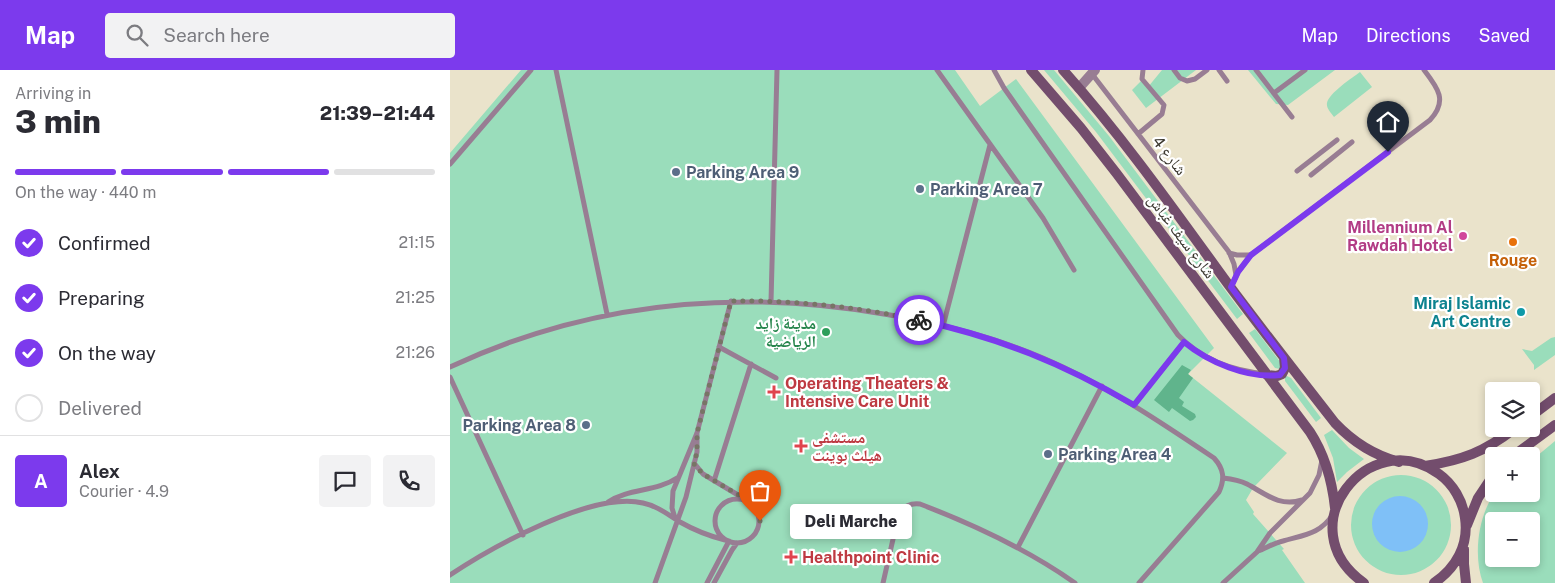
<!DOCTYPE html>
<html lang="en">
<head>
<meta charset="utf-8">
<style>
	:root { --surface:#fff; --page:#f2f2f3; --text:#2b2b33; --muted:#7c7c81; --line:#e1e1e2; --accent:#7c3aed }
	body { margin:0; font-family:"Public Sans","Noto Naskh Arabic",sans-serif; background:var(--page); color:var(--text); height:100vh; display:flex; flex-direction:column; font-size:19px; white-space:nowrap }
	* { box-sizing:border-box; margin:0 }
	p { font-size:16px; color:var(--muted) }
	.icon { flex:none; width:28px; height:28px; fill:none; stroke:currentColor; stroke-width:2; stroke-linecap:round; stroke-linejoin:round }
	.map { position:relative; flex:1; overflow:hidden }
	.panel { display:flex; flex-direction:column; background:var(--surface); width:450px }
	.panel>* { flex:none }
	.controls { position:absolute; left:1035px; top:312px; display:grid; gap:10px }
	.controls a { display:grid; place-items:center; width:55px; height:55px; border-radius:5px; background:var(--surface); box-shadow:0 2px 8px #0003; font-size:25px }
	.pin { position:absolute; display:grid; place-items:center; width:42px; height:42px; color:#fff; margin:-51px -21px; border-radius:50% 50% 50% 0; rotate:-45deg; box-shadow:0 0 5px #0007 }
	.pin .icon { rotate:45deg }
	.courier { position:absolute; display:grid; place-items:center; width:50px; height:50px; margin:-25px; border:4px solid #7c3aed; border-radius:50%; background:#fff; color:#222; box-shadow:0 1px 6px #0007 }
	.bubble { position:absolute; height:35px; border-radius:5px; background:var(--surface); box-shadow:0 2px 8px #0003; font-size:16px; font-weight:800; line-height:35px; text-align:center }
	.head em { font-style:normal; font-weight:800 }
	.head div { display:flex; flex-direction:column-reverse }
	.head { display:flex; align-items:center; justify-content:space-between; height:85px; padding:0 15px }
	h1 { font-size:32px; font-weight:800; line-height:38px }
	.bar { display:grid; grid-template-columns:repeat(4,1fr); gap:8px 5px; align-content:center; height:60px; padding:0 15px }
	.bar i { height:6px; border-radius:4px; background:var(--line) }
	.bar .selected { background:var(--accent) }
	.bar p { grid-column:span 4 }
	.line { display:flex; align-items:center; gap:12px; padding:0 15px; border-top:1px solid var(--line) }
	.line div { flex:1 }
	.round { display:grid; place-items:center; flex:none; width:52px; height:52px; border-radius:5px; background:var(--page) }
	ol { padding:0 15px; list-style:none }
	li { display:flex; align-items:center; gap:15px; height:55px }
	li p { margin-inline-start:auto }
	li .icon { padding:5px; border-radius:50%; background:var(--accent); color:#fff; stroke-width:4 }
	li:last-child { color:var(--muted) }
	li i { width:28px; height:28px; border:2px solid var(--line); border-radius:50% }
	header { display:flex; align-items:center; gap:30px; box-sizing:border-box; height:70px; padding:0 25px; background:var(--accent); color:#fff }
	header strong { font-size:24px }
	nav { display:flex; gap:28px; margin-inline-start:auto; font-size:18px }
	.search { width:350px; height:45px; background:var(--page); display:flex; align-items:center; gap:12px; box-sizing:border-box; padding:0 18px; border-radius:5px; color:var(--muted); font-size:19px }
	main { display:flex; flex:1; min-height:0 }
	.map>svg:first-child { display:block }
	.green { fill:#9addbb; fill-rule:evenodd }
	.forest { fill:#60b48c }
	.water { fill:#7fc0f7 }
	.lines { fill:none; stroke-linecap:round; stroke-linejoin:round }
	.lane { stroke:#987d93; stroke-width:5 }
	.street { stroke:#987d93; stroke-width:10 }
	.secondary { stroke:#734d6d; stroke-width:10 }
	.done { stroke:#787466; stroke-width:5; stroke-dasharray:0 9 }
	.route { stroke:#7c3aed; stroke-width:6 }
	.service-dot { fill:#5c6f8a; stroke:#fff; stroke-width:2 }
	.hotel-dot { fill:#d1479c; stroke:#fff; stroke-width:2 }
	.food-dot { fill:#e8710a; stroke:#fff; stroke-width:2 }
	.culture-dot { fill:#0f9aa8; stroke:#fff; stroke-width:2 }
	.leisure-dot { fill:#2e9e5b; stroke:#fff; stroke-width:2 }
	.health-dot { fill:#e0444e; stroke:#fff; stroke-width:2 }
	.labels { text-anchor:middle; stroke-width:4.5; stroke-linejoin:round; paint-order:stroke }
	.street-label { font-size:16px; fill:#3b382f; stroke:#fff }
	.service-label { font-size:16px; font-weight:bold; fill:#4e5e75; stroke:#fff; text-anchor:start }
	.hotel-label { font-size:16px; font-weight:bold; fill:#b23c85; stroke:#fff; text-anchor:end }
	.food-label { font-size:16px; font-weight:bold; fill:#c56008; stroke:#fff }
	.culture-label { font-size:16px; font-weight:bold; fill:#0d838f; stroke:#fff; text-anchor:end }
	.leisure-label { font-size:16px; font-weight:bold; fill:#27864d; stroke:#fff; text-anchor:end }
	.health-label { font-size:16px; font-weight:bold; fill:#be3a42; stroke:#fff; text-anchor:start }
</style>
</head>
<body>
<header>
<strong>Map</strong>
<div class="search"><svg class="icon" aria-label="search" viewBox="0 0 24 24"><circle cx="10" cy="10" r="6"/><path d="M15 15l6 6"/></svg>Search here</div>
<nav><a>Map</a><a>Directions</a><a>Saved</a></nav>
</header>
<main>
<section class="panel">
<div class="head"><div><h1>3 min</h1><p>Arriving in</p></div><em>21:39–21:44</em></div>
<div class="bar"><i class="selected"></i><i class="selected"></i><i class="selected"></i><i></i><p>On the way · 440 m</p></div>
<ol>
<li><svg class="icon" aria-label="check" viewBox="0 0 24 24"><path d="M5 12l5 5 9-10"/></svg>Confirmed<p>21:15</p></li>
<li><svg class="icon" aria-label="check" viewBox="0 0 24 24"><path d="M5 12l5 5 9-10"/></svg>Preparing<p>21:25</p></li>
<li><svg class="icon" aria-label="check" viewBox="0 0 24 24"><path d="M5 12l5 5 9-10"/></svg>On the way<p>21:26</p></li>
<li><i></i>Delivered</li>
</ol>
<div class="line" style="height:90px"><b class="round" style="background:var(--accent);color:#fff">A</b><div><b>Alex</b><p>Courier · 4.9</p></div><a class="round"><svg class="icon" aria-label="chat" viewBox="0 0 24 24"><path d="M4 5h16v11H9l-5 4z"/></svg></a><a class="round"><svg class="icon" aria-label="phone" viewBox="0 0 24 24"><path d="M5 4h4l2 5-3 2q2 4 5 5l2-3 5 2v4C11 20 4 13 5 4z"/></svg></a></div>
</section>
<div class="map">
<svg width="1105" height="513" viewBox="0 0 1105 513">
	<rect width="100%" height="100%" fill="#eae3cb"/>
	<path class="green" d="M 71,0 L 505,0 L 530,36 L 566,9 L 764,278 L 738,304 L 837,383 L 803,418 L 796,430 L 804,442 L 803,444 L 834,479 L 832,480 L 855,513 L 0,513 L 0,83 Z
		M 594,0 L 604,0 L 659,66 L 793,244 L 787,249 L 646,62 Z
		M 712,0 L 746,0 L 696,38 L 682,20 L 691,11 L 698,17 Z
		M 798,0 L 885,0 L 838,35 L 826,34 Z
		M 910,2 L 922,17 L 884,47 C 881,43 876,38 877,33 C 879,23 902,8 910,2 Z
		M 805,259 L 831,293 L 830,299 L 825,298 L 799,263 Z
		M 1105,267 L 1105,285 L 1084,300 L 1084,295 L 1072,279 L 1082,281 L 1101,268 Z
		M 837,306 L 841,308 L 871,348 L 866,352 L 835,311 L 835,307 Z
		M 882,360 L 899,378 L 914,389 L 897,402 L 887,412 L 883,388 L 874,365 Z
		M 1105,371 L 1105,513 L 1033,513 C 1023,486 1028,447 1044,424 L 1081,424 L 1081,391 ZM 1044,451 L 1081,451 L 1081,489 L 1044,489 Z
		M901 455a50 50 0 1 1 100 0a50 50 0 1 1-100 0Z"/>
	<path class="forest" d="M 732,295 L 741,300 L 738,304 L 743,308 L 729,328 L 734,332 L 732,336 L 745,344 L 746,347 L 743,350 L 740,351 L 722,338 L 719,342 L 704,330 Z"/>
	<path class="water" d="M922 454a28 28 0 1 1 56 0a28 28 0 1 1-56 0Z"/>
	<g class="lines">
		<path class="lane" d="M 106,0 L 157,244
			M 487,0 L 593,148 L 624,200
			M 544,0 L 554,18 L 728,265 C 752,290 782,301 817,304
			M 724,0 L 730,8 L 737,11 L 745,9 L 757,0
			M 769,0 L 777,11
			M 806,0 L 842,47
			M 642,4 L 779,182 L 784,194 L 786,205
			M 824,23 L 855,0
			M 688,64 L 712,44 L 714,35 L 692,9 L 693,0
			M 0,94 L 81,0
			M 847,101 L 887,70
			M 861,105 L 902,72
			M 779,183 L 787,185 L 801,185
			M 781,217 L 788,202 L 801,185 L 980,50 C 998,31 988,18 974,0
			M 321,232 L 327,0
			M 493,256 L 540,75
			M 269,277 L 326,308
			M 0,297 C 141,231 288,218 440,245 C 492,254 544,267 593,288 C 654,314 709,351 764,388 C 774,399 775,409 769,422 L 689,513
			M 0,307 L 73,465
			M 684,335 L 734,272
			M 244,393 L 253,404 L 293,428
			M 773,408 C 782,409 789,410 797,414 C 816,424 829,437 852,430
			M 264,411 L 301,294
			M265 451a22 22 0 1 1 44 0a22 22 0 1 1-44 0Z
			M 158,432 C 179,418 206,422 227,408
			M 225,448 L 222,438 L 223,421 L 247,363 L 281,231
			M 568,477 L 652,316
			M 808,481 C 816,478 824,473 833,471 C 853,465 871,464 883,444
			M 0,505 C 42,477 142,421 193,433 C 207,436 217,444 230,452 C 244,460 259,466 275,470
			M 205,513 L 236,427 L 247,382 L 247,365
			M 257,513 L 279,471
			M 264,513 L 282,480 L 287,473
			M 433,513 L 449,443 C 454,436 461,433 470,434 C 525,455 577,479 625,513
			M 773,513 L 807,482 L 820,463 L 860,423 L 869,405 L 872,390"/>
		<path class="street" d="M 629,18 L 645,0"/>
		<path class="secondary" d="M 581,0 L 631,58 L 667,104 L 860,362 C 875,385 882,410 885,438
			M 613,0 C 673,67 725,141 778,214 C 813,261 849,307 885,353 C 903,372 923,385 949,392
			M 817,305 L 827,306 L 832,304 L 835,298 L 834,288
			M 1081,346 L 1105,328
			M 1063,386 L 1105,355
			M 975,396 C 1013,390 1034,382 1064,359
			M 1017,455 L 1028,428 L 1044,404
			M 1014,479 L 1014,494 L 1016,513
			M 914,513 C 836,458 919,353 989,404 C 1003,414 1013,431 1015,448 C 1019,475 1006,498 984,513"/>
	</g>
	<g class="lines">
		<path class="done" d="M 310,451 L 306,438 L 302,433 L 253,404 L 244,394 L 247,382 L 247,363 L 281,231 C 343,230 408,237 469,250"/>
		<path class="route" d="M 469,250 C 550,268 612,293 684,335 L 734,272 C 758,292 798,309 830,305 L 835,298 L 834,288 L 781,217 L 788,202 L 801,185 L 938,82"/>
	</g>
	<g class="service-dot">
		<circle cx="226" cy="102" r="5"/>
		<circle cx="470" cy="119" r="5"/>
		<circle cx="136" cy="355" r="5"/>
		<circle cx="598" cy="384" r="5"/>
	</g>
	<circle class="hotel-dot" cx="1013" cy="166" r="5"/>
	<circle class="food-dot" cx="1063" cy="172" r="5"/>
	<circle class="culture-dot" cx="1071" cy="242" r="5"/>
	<circle class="leisure-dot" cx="376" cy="262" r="5"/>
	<g class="health-dot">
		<path d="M321.5 314.5h5v5h5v5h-5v5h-5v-5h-5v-5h5z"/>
		<path d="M348.5 368.5h5v5h5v5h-5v5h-5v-5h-5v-5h5z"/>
		<path d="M338.5 479.5h5v5h5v5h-5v5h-5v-5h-5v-5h5z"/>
	</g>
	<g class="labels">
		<g class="street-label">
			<text transform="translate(720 85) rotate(52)" y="6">شارع 4</text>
			<text transform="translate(732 166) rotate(53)" y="6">شارع سيف غباش</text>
		</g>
		<g class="service-label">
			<text x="236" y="108">Parking Area 9</text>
			<text x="480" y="125">Parking Area 7</text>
			<text x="126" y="361" text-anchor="end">Parking Area 8</text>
			<text x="608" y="390">Parking Area 4</text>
		</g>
		<g class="hotel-label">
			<text x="1003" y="163">Millennium Al<tspan x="1003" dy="18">Rawdah Hotel</tspan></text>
		</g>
		<g class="food-label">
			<text x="1063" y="196">Rouge</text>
		</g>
		<g class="culture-label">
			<text x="1061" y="239">Miraj Islamic<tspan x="1061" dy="18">Art Centre</tspan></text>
		</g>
		<g class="leisure-label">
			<text x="366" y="259">مدينة زايد<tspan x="366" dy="18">الرياضية</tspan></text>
		</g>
		<g class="health-label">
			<text x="335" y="319">Operating Theaters &amp;<tspan x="335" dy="18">Intensive Care Unit</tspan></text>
			<text x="362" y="373">مستشفى<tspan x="362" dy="18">هيلث بوينت</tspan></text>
			<text x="352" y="493">Healthpoint Clinic</text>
		</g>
	</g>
</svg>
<div class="controls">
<a><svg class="icon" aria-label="layers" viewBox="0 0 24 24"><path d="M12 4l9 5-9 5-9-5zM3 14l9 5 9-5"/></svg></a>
<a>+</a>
<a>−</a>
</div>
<div class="pin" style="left:310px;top:451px;background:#ea580c"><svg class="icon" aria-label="bag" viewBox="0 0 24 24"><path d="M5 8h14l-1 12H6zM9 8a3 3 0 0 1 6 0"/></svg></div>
<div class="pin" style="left:938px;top:82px;background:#1f2937"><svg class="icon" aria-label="home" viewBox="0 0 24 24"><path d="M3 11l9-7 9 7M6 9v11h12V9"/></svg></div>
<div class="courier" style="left:469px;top:250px"><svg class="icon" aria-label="bike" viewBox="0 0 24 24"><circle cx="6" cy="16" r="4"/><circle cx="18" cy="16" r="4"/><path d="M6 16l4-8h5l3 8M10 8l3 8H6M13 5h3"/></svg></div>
<div class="bubble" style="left:340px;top:434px;width:122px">Deli Marche</div>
</div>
</main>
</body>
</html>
